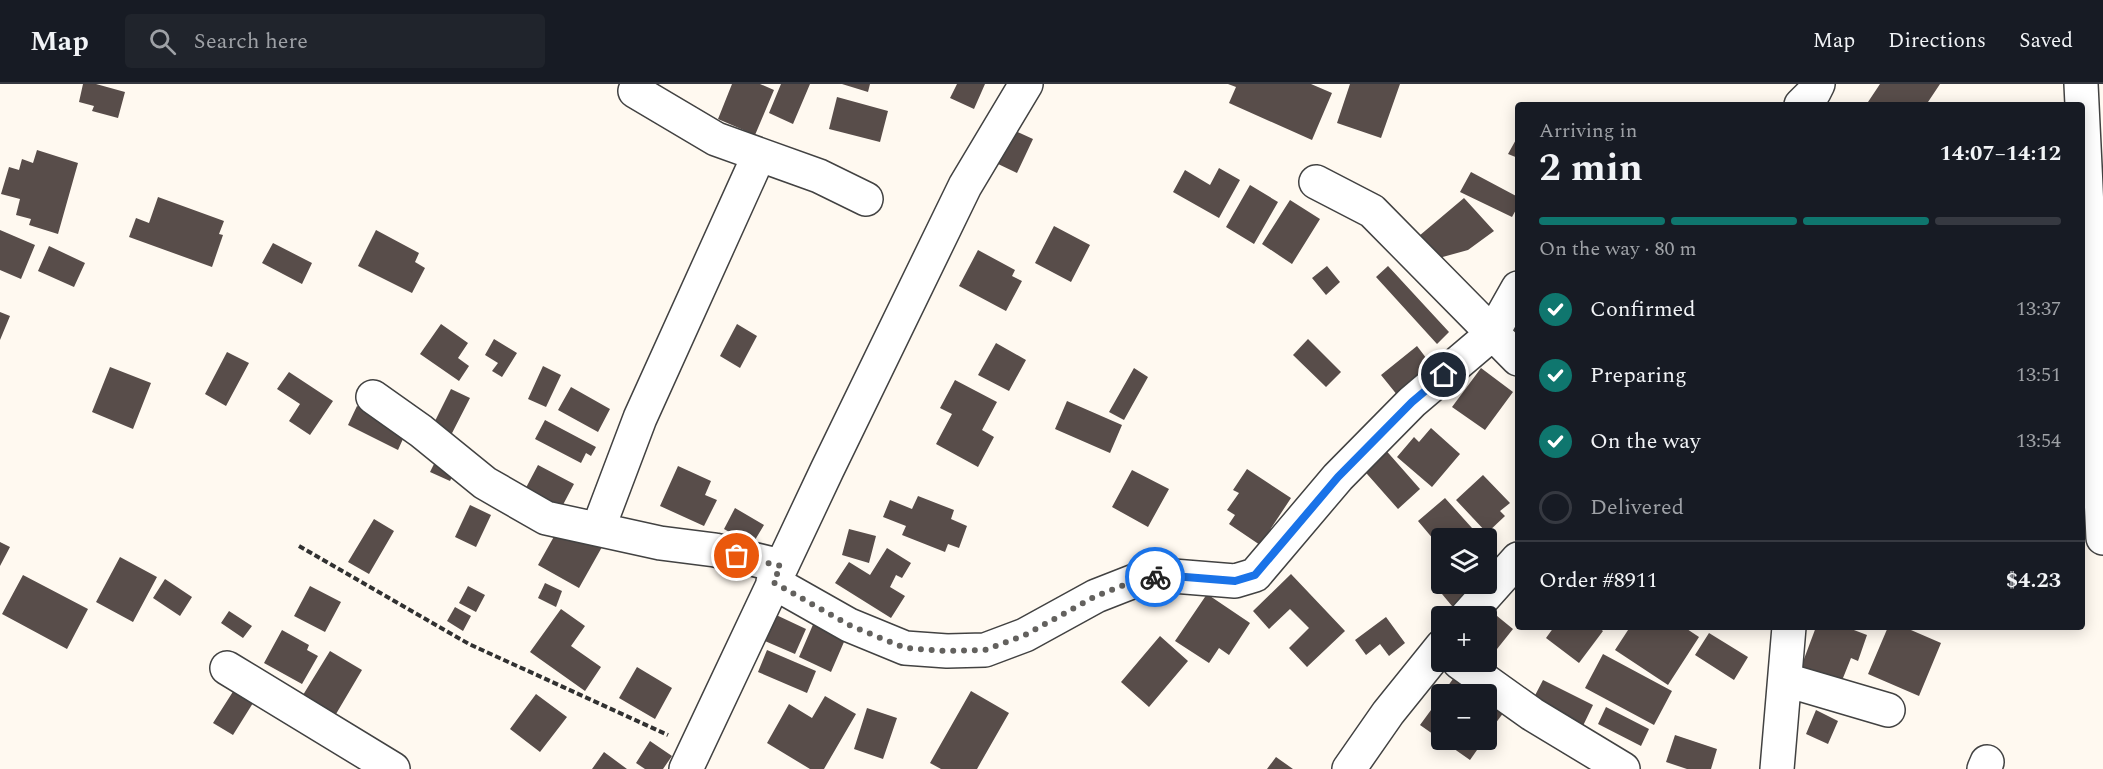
<!DOCTYPE html>
<html lang="en">
<head>
<meta charset="utf-8">
<style>
	:root { --surface:#171b24; --page:#20242c; --text:#f1f3f6; --muted:#9ea1a6; --line:#363941; --accent:#0f766e }
	body { margin:0; font-family:Spectral,serif; background:var(--page); color:var(--text); height:100vh; display:flex; flex-direction:column; font-size:22px; white-space:nowrap }
	* { box-sizing:border-box; margin:0 }
	p { font-size:20px; color:var(--muted) }
	.icon { flex:none; width:33px; height:33px; fill:none; stroke:currentColor; stroke-width:2; stroke-linecap:round; stroke-linejoin:round }
	.map { position:relative; flex:1; overflow:hidden }
	.details { position:absolute; left:1515px; top:18px; width:570px; height:528px; display:flex; flex-direction:column; background:var(--surface); border-radius:6px; box-shadow:0 3px 15px #0003 }
	.details>* { flex:none }
	.tools { position:absolute; left:1431px; top:444px; display:grid; gap:12px }
	.tools a { display:grid; place-items:center; width:66px; height:66px; border-radius:6px; background:var(--surface); box-shadow:0 3px 15px #0003; font-size:30px }
	.pin { position:absolute; display:grid; place-items:center; width:51px; height:51px; color:#fff; margin:-26px; border:3px solid #fff; border-radius:50%; box-shadow:0 2px 6px #0007 }
	.courier { position:absolute; display:grid; place-items:center; width:60px; height:60px; margin:-30px; border:4px solid #1a73e8; border-radius:50%; background:#fff; color:#222; box-shadow:0 2px 8px #0007 }
	.headline em { font-style:normal; font-weight:700 }
	.headline div { display:flex; flex-direction:column-reverse }
	.headline { display:flex; align-items:center; justify-content:space-between; height:102px; padding:0 24px }
	h1 { font-size:39px; font-weight:700; line-height:45px }
	.bar { display:grid; grid-template-columns:repeat(4,1fr); gap:9px 6px; align-content:center; height:72px; padding:0 24px }
	.bar i { height:8px; border-radius:4px; background:var(--line) }
	.bar .selected { background:var(--accent) }
	.bar p { grid-column:span 4 }
	.line { display:flex; align-items:center; gap:15px; padding:0 24px; border-top:2px solid var(--line) }
	.line div { flex:1 }
	ol { padding:0 24px; list-style:none }
	li { display:flex; align-items:center; gap:18px; height:66px }
	li p { margin-inline-start:auto }
	li .icon { padding:6px; border-radius:50%; background:var(--accent); color:#fff; stroke-width:4 }
	li:last-child { color:var(--muted) }
	li i { width:33px; height:33px; border:3px solid var(--line); border-radius:50% }
	header { display:flex; align-items:center; gap:36px; box-sizing:border-box; height:84px; padding:0 30px; background:var(--surface); border-bottom:2px solid var(--line) }
	header strong { font-size:28px }
	nav { display:flex; gap:33px; margin-inline-start:auto; font-size:21px }
	.search { width:420px; height:54px; background:var(--page); display:flex; align-items:center; gap:15px; box-sizing:border-box; padding:0 21px; border-radius:6px; color:var(--muted); font-size:22px }
	.map>svg:first-child { display:block }
	.building { fill:#584d4a }
	.lines { fill:none; stroke-linecap:round; stroke-linejoin:round }
	.minor-casing { stroke:#424242; stroke-width:36 }
	.path { stroke:#313131; stroke-width:4; stroke-dasharray:6 3; stroke-linecap:butt }
	.minor { stroke:#fff; stroke-width:33 }
	.done { stroke:#63615e; stroke-width:6; stroke-dasharray:0 10.8 }
	.route { stroke:#1a73e8; stroke-width:8 }
</style>
</head>
<body>
<header>
<strong>Map</strong>
<div class="search"><svg class="icon" aria-label="search" viewBox="0 0 24 24"><circle cx="10" cy="10" r="6"/><path d="M15 15l6 6"/></svg>Search here</div>
<nav><a>Map</a><a>Directions</a><a>Saved</a></nav>
</header>
<div class="map">
<svg width="2103" height="685" viewBox="0 0 2103 685">
	<rect width="100%" height="100%" fill="#fff9f0"/>
	<path class="building" d="M 83,0 L 96,0 L 125,8 L 118,34 L 92,27 L 94,22 L 79,18 Z
		M 732,0 L 760,0 L 774,6 L 755,51 L 718,35 Z
		M 781,0 L 810,0 L 793,40 L 769,29 Z
		M 842,0 L 870,0 L 868,8 Z
		M 957,0 L 985,0 L 974,25 L 950,14 Z
		M 1228,0 L 1311,0 L 1332,9 L 1312,56 L 1229,19 L 1236,3 Z
		M 1350,0 L 1400,0 L 1381,54 L 1337,39 Z
		M 1880,0 L 1940,0 L 1926,21 L 1866,21 Z
		M 837,13 L 888,27 L 880,58 L 829,45 Z
		M 1011,45 L 1033,55 L 1017,89 L 996,79 Z
		M 1518,52 L 1518,74 L 1508,70 Z
		M 37,66 L 78,79 L 58,150 L 29,141 L 31,135 L 16,131 L 20,115 L 1,110 L 9,83 L 19,86 L 22,75 L 33,79 Z
		M 1219,84 L 1240,96 L 1219,134 L 1173,108 L 1185,86 L 1210,101 Z
		M 1471,88 L 1518,113 L 1518,122 L 1512,133 L 1460,108 Z
		M 1250,101 L 1278,118 L 1254,160 L 1226,143 Z
		M 158,113 L 224,137 L 219,150 L 223,151 L 212,183 L 129,153 L 136,134 L 149,139 Z
		M 1464,114 L 1494,147 L 1468,166 L 1439,174 L 1419,152 Z
		M 1290,116 L 1320,135 L 1292,180 L 1262,160 Z
		M 1054,142 L 1090,161 L 1071,198 L 1035,179 Z
		M 0,146 L 35,161 L 21,195 L 0,186 Z
		M 376,146 L 419,169 L 415,178 L 425,184 L 412,209 L 358,182 Z
		M 273,159 L 312,179 L 302,200 L 262,179 Z
		M 49,162 L 85,179 L 74,203 L 38,187 Z
		M 978,166 L 1015,186 L 1012,192 L 1022,197 L 1006,227 L 959,202 Z
		M 1327,182 L 1340,198 L 1326,211 L 1312,194 Z
		M 1388,182 L 1449,248 L 1437,260 L 1376,193 Z
		M 0,228 L 10,232 L 0,256 Z
		M 441,240 L 468,259 L 458,274 L 469,282 L 459,297 L 420,270 Z
		M 737,240 L 757,252 L 740,284 L 720,272 Z
		M 494,255 L 517,269 L 502,293 L 492,287 L 498,279 L 485,271 Z
		M 1308,255 L 1341,288 L 1326,303 L 1293,271 Z
		M 996,259 L 1026,276 L 1009,307 L 978,291 Z
		M 1417,262 L 1433,283 L 1398,312 L 1381,291 Z
		M 227,268 L 249,279 L 226,322 L 205,310 Z
		M 543,282 L 561,291 L 546,323 L 528,315 Z
		M 110,283 L 151,299 L 133,345 L 92,328 Z
		M 1134,284 L 1148,293 L 1124,336 L 1109,328 Z
		M 1481,284 L 1513,308 L 1485,346 L 1452,323 Z
		M 289,288 L 333,317 L 310,351 L 289,337 L 300,320 L 277,305 Z
		M 955,296 L 997,318 L 982,346 L 994,353 L 978,383 L 936,360 L 952,330 L 940,324 Z
		M 571,303 L 610,325 L 598,348 L 558,326 Z
		M 451,305 L 470,314 L 448,357 L 430,347 Z
		M 1067,317 L 1122,341 L 1110,369 L 1055,345 Z
		M 357,322 L 407,346 L 398,366 L 348,341 Z
		M 545,336 L 596,363 L 591,372 L 586,369 L 581,379 L 535,355 Z
		M 1431,344 L 1460,370 L 1432,403 L 1397,373 L 1414,353 L 1419,358 Z
		M 1383,363 L 1420,405 L 1398,425 L 1360,382 Z
		M 438,372 L 458,381 L 450,397 L 430,388 Z
		M 538,381 L 574,400 L 556,434 L 520,415 Z
		M 678,382 L 711,397 L 705,411 L 717,416 L 704,442 L 660,422 Z
		M 1247,385 L 1291,414 L 1260,461 L 1229,440 L 1235,431 L 1227,426 L 1239,409 L 1233,406 Z
		M 1132,386 L 1169,405 L 1148,443 L 1112,423 Z
		M 1483,391 L 1510,419 L 1500,427 L 1505,432 L 1487,449 L 1456,416 Z
		M 918,412 L 954,426 L 951,435 L 967,442 L 959,464 L 948,460 L 945,468 L 902,451 L 906,442 L 883,433 L 890,416 L 912,425 Z
		M 1445,414 L 1472,444 L 1460,454 L 1452,454 L 1445,447 L 1434,456 L 1418,437 Z
		M 470,421 L 491,431 L 476,463 L 455,453 Z
		M 735,424 L 764,441 L 752,461 L 724,445 Z
		M 374,435 L 394,447 L 369,490 L 348,478 Z
		M 561,440 L 602,463 L 579,504 L 538,481 Z
		M 849,445 L 876,452 L 869,479 L 842,471 Z
		M 0,458 L 10,463 L 0,482 Z
		M 887,464 L 911,479 L 902,494 L 896,491 L 890,503 L 905,512 L 891,534 L 835,499 L 849,478 L 870,491 Z
		M 120,473 L 157,493 L 133,538 L 96,518 Z
		M 1291,490 L 1345,547 L 1307,583 L 1289,564 L 1309,544 L 1290,525 L 1269,545 L 1253,527 Z
		M 23,491 L 88,525 L 67,565 L 2,530 Z
		M 165,495 L 192,513 L 180,532 L 153,514 Z
		M 545,499 L 562,507 L 556,523 L 538,514 Z
		M 1454,500 L 1485,500 L 1457,528 L 1442,510 Z
		M 310,502 L 341,518 L 325,548 L 294,532 Z
		M 468,502 L 485,511 L 476,528 L 459,519 Z
		M 1207,510 L 1250,539 L 1229,571 L 1219,564 L 1209,579 L 1175,557 Z
		M 455,523 L 471,532 L 463,547 L 447,537 Z
		M 1486,523 L 1513,545 L 1497,565 L 1486,557 Z
		M 561,525 L 585,542 L 571,562 L 601,583 L 585,607 L 530,568 Z
		M 229,527 L 252,542 L 243,554 L 221,539 Z
		M 772,529 L 806,545 L 795,570 L 760,555 Z
		M 1386,533 L 1405,559 L 1389,572 L 1380,560 L 1366,571 L 1355,556 Z
		M 815,536 L 847,551 L 831,588 L 799,573 Z
		M 1554,543 L 1598,543 L 1603,547 L 1579,579 L 1546,554 Z
		M 1630,543 L 1684,543 L 1699,553 L 1668,601 L 1615,566 Z
		M 1816,543 L 1846,543 L 1867,551 L 1858,577 L 1851,574 L 1841,599 L 1801,583 Z
		M 1888,543 L 1904,543 L 1941,559 L 1919,612 L 1868,590 Z
		M 282,546 L 309,561 L 307,566 L 318,572 L 302,600 L 264,579 Z
		M 1709,549 L 1748,573 L 1734,596 L 1695,571 Z
		M 1160,552 L 1188,577 L 1149,623 L 1121,598 Z
		M 767,566 L 816,587 L 807,609 L 758,588 Z
		M 330,567 L 362,586 L 336,630 L 303,611 Z
		M 1603,570 L 1672,607 L 1654,641 L 1585,604 Z
		M 637,583 L 672,604 L 655,635 L 619,614 Z
		M 1458,588 L 1507,624 L 1486,652 L 1486,610 L 1442,610 Z
		M 1543,596 L 1593,621 L 1580,648 L 1529,623 Z
		M 234,606 L 253,619 L 233,651 L 213,639 Z
		M 971,607 L 1009,629 L 977,685 L 941,685 L 930,679 Z
		M 536,610 L 567,633 L 540,668 L 510,645 Z
		M 1442,611 L 1442,656 L 1484,656 L 1470,676 L 1420,641 Z
		M 825,612 L 856,630 L 824,685 L 810,685 L 767,659 L 789,620 L 812,634 Z
		M 1606,623 L 1649,645 L 1641,662 L 1598,640 Z
		M 867,624 L 897,634 L 883,675 L 854,665 Z
		M 1816,626 L 1838,637 L 1828,660 L 1806,650 Z
		M 1675,651 L 1717,665 L 1711,685 L 1687,685 L 1666,678 Z
		M 650,657 L 672,672 L 663,685 L 645,685 L 636,679 Z
		M 604,668 L 627,685 L 592,685 Z
		M 1276,673 L 1293,685 L 1267,685 Z"/>
	<g class="lines">
		<g class="minor-casing">
			<path id="minor" d="M 2081,0 L 2103,454
				M 635,7 L 716,55 L 819,92 L 866,115
				M 1801,21 L 1814,8 L 1818,0
				M 1316,98 L 1372,127 L 1518,275
				M 373,313 L 421,347 L 485,399 L 546,434 L 660,459 L 715,466 L 781,482
				M 598,445 L 640,334 L 759,71
				M 773,498 L 849,541 L 905,564 L 947,567 L 985,566 L 1025,551 L 1096,512 L 1142,494 L 1173,492 L 1235,497 L 1255,491 L 1338,393 L 1412,318 L 1492,250 L 1518,204
				M 1467,532 L 1518,475
				M 1459,578 L 1532,630 L 1623,685
				M 227,584 L 393,685
				M 1786,596 L 1888,626
				M 686,685 L 827,386 L 965,102 L 1026,0
				M 1349,685 L 1388,629 L 1442,562
				M 1777,685 L 1789,543
				M 1984,685 L 1987,678"/>
		</g>
		<path class="path" d="M 299,462 L 469,560 L 668,651"/>
		<use href="#minor" class="minor"/>
	</g>
	<g class="lines">
		<path class="done" d="M 737,472 L 781,482 L 773,498 L 849,541 L 905,564 L 947,567 L 985,566 L 1025,551 L 1096,512 L 1142,494 L 1155,493"/>
		<path class="route" d="M 1155,493 L 1173,492 L 1235,497 L 1255,491 L 1338,393 L 1412,318 L 1444,291"/>
	</g>
</svg>
<div class="tools">
<a><svg class="icon" aria-label="layers" viewBox="0 0 24 24"><path d="M12 4l9 5-9 5-9-5zM3 14l9 5 9-5"/></svg></a>
<a>+</a>
<a>−</a>
</div>
<div class="pin" style="left:737px;top:472px;background:#ea580c"><svg class="icon" aria-label="bag" viewBox="0 0 24 24"><path d="M5 8h14l-1 12H6zM9 8a3 3 0 0 1 6 0"/></svg></div>
<div class="pin" style="left:1444px;top:291px;background:#1f2937"><svg class="icon" aria-label="home" viewBox="0 0 24 24"><path d="M3 11l9-7 9 7M6 9v11h12V9"/></svg></div>
<div class="courier" style="left:1155px;top:493px"><svg class="icon" aria-label="bike" viewBox="0 0 24 24"><circle cx="6" cy="16" r="4"/><circle cx="18" cy="16" r="4"/><path d="M6 16l4-8h5l3 8M10 8l3 8H6M13 5h3"/></svg></div>
<section class="details">
<div class="headline"><div><h1>2 min</h1><p>Arriving in</p></div><em>14:07–14:12</em></div>
<div class="bar"><i class="selected"></i><i class="selected"></i><i class="selected"></i><i></i><p>On the way · 80 m</p></div>
<ol>
<li><svg class="icon" aria-label="check" viewBox="0 0 24 24"><path d="M5 12l5 5 9-10"/></svg>Confirmed<p>13:37</p></li>
<li><svg class="icon" aria-label="check" viewBox="0 0 24 24"><path d="M5 12l5 5 9-10"/></svg>Preparing<p>13:51</p></li>
<li><svg class="icon" aria-label="check" viewBox="0 0 24 24"><path d="M5 12l5 5 9-10"/></svg>On the way<p>13:54</p></li>
<li><i></i>Delivered</li>
</ol>
<div class="line" style="height:78px"><div>Order #8911</div><b>$4.23</b></div>
</section>
</div>
</body>
</html>
